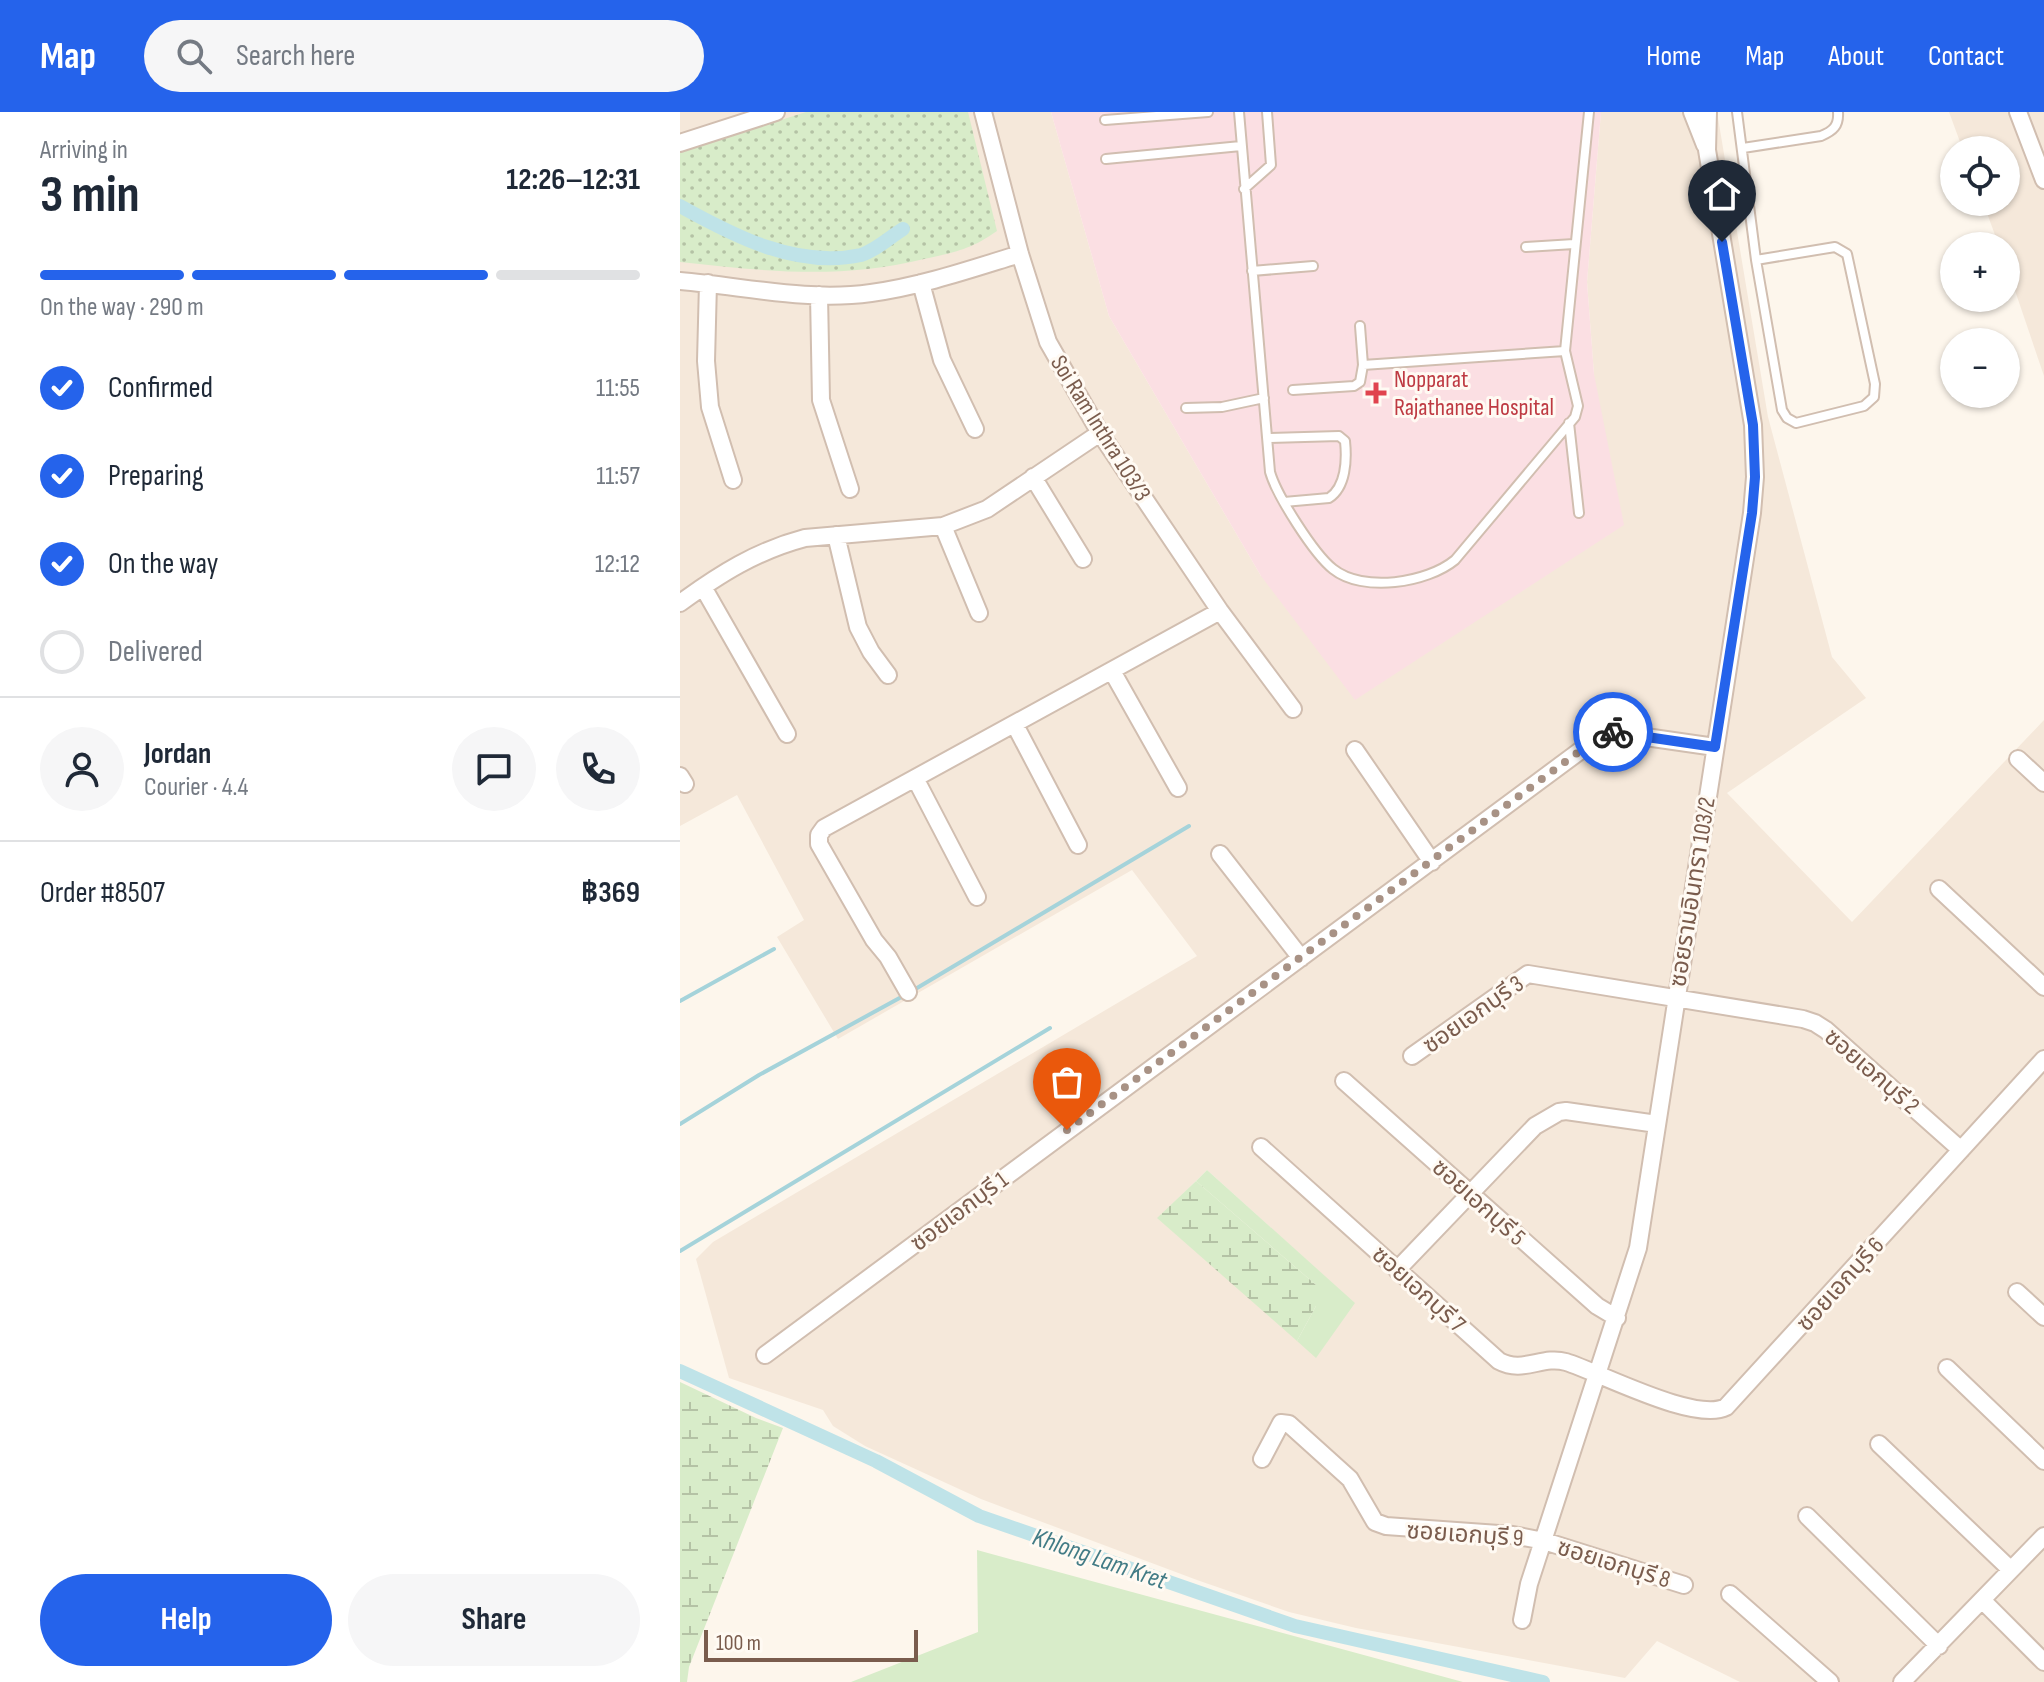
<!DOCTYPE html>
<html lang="en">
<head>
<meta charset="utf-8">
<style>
	:root { --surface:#fff; --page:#f6f6f7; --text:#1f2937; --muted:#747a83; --line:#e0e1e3; --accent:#2563eb }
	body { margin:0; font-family:"Sofia Sans Condensed","Noto Sans Thai",sans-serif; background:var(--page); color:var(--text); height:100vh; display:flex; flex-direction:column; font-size:30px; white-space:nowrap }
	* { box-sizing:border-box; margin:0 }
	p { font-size:26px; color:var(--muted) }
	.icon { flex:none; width:44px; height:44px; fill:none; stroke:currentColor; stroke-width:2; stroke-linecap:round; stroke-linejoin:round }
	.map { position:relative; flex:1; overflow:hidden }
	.panel { display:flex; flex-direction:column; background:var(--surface); width:680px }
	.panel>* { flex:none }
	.buttons { position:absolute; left:1260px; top:24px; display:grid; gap:16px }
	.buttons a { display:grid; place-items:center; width:80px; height:80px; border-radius:50%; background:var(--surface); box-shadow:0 2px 6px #0004; font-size:40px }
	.scale { position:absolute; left:24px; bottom:20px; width:214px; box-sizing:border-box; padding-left:8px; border:4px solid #7a5c4d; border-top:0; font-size:22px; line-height:28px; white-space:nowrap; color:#7a5c4d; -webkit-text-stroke:6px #fffaf3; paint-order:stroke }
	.pin { position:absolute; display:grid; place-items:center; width:68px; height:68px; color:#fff; margin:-82px -34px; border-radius:50% 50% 50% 0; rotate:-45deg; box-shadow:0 0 8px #0007 }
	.pin .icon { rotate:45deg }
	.courier { position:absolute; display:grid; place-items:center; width:80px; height:80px; margin:-40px; border:6px solid #2563eb; border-radius:50%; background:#fff; color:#222; box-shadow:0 2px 10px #0007 }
	.summary em { font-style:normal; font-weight:700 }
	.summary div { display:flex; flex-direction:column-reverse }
	.summary { display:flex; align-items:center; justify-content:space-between; height:136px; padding:0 40px }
	h1 { font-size:52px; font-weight:700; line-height:60px }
	.bar { display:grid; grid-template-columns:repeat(4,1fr); gap:12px 8px; align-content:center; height:96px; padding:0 40px }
	.bar i { height:10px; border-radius:6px; background:var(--line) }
	.bar .current { background:var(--accent) }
	.bar p { grid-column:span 4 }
	.line { display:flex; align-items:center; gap:20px; padding:0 40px; border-top:2px solid var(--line) }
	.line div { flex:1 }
	.round { display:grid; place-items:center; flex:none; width:84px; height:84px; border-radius:42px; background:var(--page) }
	ol { padding:0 40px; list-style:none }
	li { display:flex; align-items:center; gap:24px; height:88px }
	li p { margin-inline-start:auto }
	li .icon { padding:8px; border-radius:50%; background:var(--accent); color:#fff; stroke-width:4 }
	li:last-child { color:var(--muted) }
	li i { width:44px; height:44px; border:4px solid var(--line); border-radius:50% }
	.cta { display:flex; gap:16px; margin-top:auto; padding:16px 40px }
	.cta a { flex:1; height:92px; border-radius:48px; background:var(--accent); color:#fff; font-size:32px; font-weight:700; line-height:92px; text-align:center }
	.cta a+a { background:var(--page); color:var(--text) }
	header { display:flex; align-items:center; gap:48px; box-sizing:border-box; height:112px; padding:0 40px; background:var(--accent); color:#fff }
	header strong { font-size:38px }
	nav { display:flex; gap:44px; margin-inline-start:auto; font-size:28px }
	.search { width:560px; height:72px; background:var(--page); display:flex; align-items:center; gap:20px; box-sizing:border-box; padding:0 28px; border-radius:44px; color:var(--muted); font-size:30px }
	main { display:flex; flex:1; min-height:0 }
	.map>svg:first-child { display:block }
	.residential { fill:#f5e8da; fill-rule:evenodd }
	.medical { fill:#fbdfe3 }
	.grass { fill:#d8ecc9 }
	.wetland { fill:url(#wetland-marsh) }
	.park { fill:url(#park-dots) }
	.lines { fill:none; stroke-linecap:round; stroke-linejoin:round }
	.stream { stroke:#a5d3da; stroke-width:4 }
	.canal { stroke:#bfe3e8; stroke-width:14 }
	.service-casing { stroke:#d1beb0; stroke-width:12 }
	.minor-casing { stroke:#d1beb0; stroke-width:20 }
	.service { stroke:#fff; stroke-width:8 }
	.minor { stroke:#fff; stroke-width:16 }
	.done { stroke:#a89285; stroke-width:8; stroke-dasharray:0 14.4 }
	.route { stroke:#2563eb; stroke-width:10 }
	.health-dot { fill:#e0444e; stroke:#fffaf3; stroke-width:3 }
	.labels { text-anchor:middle; stroke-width:6; stroke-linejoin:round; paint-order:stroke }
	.health-label { font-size:24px; fill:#be3a42; stroke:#fffaf3; text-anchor:start }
	.street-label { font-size:24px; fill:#7a5c4d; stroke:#fffaf3 }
	.water-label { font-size:26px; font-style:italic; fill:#437c86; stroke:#fffaf3 }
</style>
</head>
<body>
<header>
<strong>Map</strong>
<div class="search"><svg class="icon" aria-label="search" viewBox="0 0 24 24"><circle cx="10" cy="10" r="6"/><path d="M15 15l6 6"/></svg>Search here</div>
<nav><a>Home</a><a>Map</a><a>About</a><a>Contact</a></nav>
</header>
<main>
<section class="panel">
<div class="summary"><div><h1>3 min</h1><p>Arriving in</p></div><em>12:26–12:31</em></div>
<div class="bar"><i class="current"></i><i class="current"></i><i class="current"></i><i></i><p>On the way · 290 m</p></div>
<ol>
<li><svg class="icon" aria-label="check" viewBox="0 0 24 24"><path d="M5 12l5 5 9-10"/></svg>Confirmed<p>11:55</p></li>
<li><svg class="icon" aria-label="check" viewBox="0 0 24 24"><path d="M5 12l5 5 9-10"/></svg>Preparing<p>11:57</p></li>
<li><svg class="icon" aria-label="check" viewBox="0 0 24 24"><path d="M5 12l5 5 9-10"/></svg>On the way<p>12:12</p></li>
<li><i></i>Delivered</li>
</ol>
<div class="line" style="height:144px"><a class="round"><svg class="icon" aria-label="person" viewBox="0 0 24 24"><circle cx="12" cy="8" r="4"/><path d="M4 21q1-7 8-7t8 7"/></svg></a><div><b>Jordan</b><p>Courier · 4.4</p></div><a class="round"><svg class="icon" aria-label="chat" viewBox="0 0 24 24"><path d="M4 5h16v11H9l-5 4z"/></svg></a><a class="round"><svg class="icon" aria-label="phone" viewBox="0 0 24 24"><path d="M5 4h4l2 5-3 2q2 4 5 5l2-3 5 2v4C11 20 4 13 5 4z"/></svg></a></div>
<div class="line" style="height:104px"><div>Order #8507</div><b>฿369</b></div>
<div class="cta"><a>Help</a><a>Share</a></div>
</section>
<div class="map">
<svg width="1364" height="1570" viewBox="0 0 1364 1570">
	<defs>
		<pattern id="wetland-marsh" width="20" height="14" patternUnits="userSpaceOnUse" patternTransform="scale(2)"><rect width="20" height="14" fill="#d8ecc9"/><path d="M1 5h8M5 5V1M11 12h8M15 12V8" fill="none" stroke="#b4c2a5"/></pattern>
		<pattern id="park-dots" width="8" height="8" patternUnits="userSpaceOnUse" patternTransform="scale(2)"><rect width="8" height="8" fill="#d8ecc9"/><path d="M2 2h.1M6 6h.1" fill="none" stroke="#b4c2a5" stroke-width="1.8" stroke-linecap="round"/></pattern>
	</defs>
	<rect width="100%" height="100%" fill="#fdf6ec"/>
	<path class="residential" d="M 0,0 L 371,0 L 429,204 L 581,464 L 914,262 L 907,170 L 921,0 L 1037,0 L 1088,305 L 1152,545 L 1186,586 L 1047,681 L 1172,810 L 1364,608 L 1364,1570 L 1060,1570 L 977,1529 L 945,1566 L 676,1516 L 609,1500 L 517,1468 L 301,1387 L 185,1334 L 153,1314 L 143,1298 L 49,1266 L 16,1147 L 33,1130 L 517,844 L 452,758 L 158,927 L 97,825 L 124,808 L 57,683 L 0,714 ZM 527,1058 L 674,1191 L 636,1245 L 478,1106 Z
		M 1269,0 L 1364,0 L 1364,264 L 1326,152 L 1326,134 L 1319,134 L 1303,90 L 1326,90 L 1326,38 L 1283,38 Z"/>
	<path class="medical" d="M 371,0 L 921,0 L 907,170 L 914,262 L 944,413 L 675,588 L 581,464 L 429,204 Z"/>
	<path class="grass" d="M 527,1058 L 675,1191 L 636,1246 L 617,1229 L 636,1194 L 636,1173 L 516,1069 Z
		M 297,1438 L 783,1570 L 171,1570 L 298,1520 Z"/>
	<path class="wetland" d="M 516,1069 L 636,1173 L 636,1194 L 617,1229 L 477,1106 Z
		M 0,1270 L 76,1306 L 103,1316 L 9,1555 L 7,1570 L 0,1570 Z"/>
	<path class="park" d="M 126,0 L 288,0 L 317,119 C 290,138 275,140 244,147 C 159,168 85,159 0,150 L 0,39 L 39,27 L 41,20 L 51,24 Z"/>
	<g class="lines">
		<path class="stream" d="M 232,879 L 509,714
			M 0,889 L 94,837
			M 0,1012 L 79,963 L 225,883
			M 0,1139 L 370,916"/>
		<path class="canal" d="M 0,94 C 54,124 117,157 181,143 C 195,139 210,125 223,117
			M 0,1259 L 196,1349 L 299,1404 L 615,1514 L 863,1570"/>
		<g class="service-casing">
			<path id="service" d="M 559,0 L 590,360 C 597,384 634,442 653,457 C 683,481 747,471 775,448 L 895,305 L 898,294 L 885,239
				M 1057,0 L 1076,148 L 1155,135 L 1167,142 L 1195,272 L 1194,285 L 1184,294 L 1116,311 L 1107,306 L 1102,298 L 1076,148
				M 425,8 L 528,0
				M 1063,36 L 1141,24 C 1153,19 1159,14 1158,0
				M 426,47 L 561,34
				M 564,77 L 591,53 L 587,0
				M 846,135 L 894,132
				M 572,159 L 633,154
				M 680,214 L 683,253 L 885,239 L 909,0
				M 613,278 L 674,274 L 680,270 L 683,253
				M 506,296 L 542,295 L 584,286
				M 889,311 L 899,401
				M 589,326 L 659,324 L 665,329 C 667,348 666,375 649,386 L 604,390"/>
		</g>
		<g class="minor-casing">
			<path id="minor" d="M 303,0 L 340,142 L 368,230 L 420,321 L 540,499 L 613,597
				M 1012,0 L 1025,33
				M 1338,0 L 1364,68
				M 0,31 L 96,0
				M 0,169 C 63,174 127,190 191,181 C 242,174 291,157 340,142
				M 28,171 L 26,249 L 30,295 L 53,368
				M 241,171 L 262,248 L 295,317
				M 139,183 L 141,288 L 170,377
				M 353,365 L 403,447
				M 263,414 L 299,501
				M 156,423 L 178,515 L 191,540 L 208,563
				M 23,475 L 107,622
				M 0,491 C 40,462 76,439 125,426 L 263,414 L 307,397 L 420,321
				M 432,559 L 498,676
				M 335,613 L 398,733
				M 675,638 L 752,750
				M 1338,647 L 1364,671
				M 0,664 L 5,672
				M 235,666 L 297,785
				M 540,742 L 621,846
				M 1259,777 L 1364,875
				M 228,880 L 208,845 L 194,828 L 139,732 L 139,723 L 144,716 L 540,499
				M 732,944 L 848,862 L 1123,907 L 1135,911 L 1146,918 L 1281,1038
				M 664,969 L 917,1194 L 937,1206
				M 581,1035 L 819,1249 C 843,1262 862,1243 886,1250 C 921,1261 1015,1311 1046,1295 L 1364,947
				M 717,1158 L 855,1014 L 879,1000 L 886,999 L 977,1012
				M 1337,1180 L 1364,1205
				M 85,1243 L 916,627 L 931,620 L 1035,635
				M 1267,1256 L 1364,1349
				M 1199,1332 L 1331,1458
				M 582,1347 L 601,1311 L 609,1312 L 670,1367 L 695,1410 L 706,1414 L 833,1423 L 864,1429 L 1004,1473
				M 1127,1404 L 1259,1534
				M 1050,1482 L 1150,1570
				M 1302,1488 L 1364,1550
				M 842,1508 L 849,1472 L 958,1136 L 1072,401 L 1075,365 L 1073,313 L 1027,38 L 1028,0
				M 1222,1570 L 1364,1424"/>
		</g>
		<use href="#service" class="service"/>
		<use href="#minor" class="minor"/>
	</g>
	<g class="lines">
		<path class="done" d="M 387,1018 L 916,627 L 933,620"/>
		<path class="route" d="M 933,620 L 1035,635 L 1072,401 L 1075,365 L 1073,313 L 1042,130"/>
	</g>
	<path class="health-dot" d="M692 269h8v8h8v8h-8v8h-8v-8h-8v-8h8z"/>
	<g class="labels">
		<g class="health-label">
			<text x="714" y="275">Nopparat<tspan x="714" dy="28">Rajathanee Hospital</tspan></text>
		</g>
		<g class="street-label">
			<text transform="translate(421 316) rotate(58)" y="8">Soi Ram Inthra 103/3</text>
			<text transform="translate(1012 780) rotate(-81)" y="8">ซอยรามอินทรา 103/2</text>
			<text transform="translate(793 902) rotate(-35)" y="8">ซอยเอกบุรี 3</text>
			<text transform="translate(1192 959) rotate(41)" y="8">ซอยเอกบุรี 2</text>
			<text transform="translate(799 1090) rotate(42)" y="8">ซอยเอกบุรี 5</text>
			<text transform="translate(279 1099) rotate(-37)" y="8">ซอยเอกบุรี 1</text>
			<text transform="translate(1160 1172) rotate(-48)" y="8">ซอยเอกบุรี 6</text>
			<text transform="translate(739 1177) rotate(42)" y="8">ซอยเอกบุรี 7</text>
			<text transform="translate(785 1422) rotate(4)" y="8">ซอยเอกบุรี 9</text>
			<text transform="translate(934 1451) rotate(17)" y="8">ซอยเอกบุรี 8</text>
		</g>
		<g class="water-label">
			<text transform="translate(420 1446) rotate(19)" y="9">Khlong Lam Kret</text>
		</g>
	</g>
</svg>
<div class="buttons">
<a><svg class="icon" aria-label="locate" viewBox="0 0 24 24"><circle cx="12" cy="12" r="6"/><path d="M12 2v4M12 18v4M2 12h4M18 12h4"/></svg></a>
<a>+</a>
<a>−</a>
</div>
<div class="scale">100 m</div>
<div class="pin" style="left:387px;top:1018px;background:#ea580c"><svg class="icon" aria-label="bag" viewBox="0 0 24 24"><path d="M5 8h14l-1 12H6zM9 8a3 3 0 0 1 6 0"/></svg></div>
<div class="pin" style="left:1042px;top:130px;background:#1f2937"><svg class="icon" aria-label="home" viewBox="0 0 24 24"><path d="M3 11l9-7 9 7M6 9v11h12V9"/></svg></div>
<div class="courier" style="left:933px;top:620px"><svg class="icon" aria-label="bike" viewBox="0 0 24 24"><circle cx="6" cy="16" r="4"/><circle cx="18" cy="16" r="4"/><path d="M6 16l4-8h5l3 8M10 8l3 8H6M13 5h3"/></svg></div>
</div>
</main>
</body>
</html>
